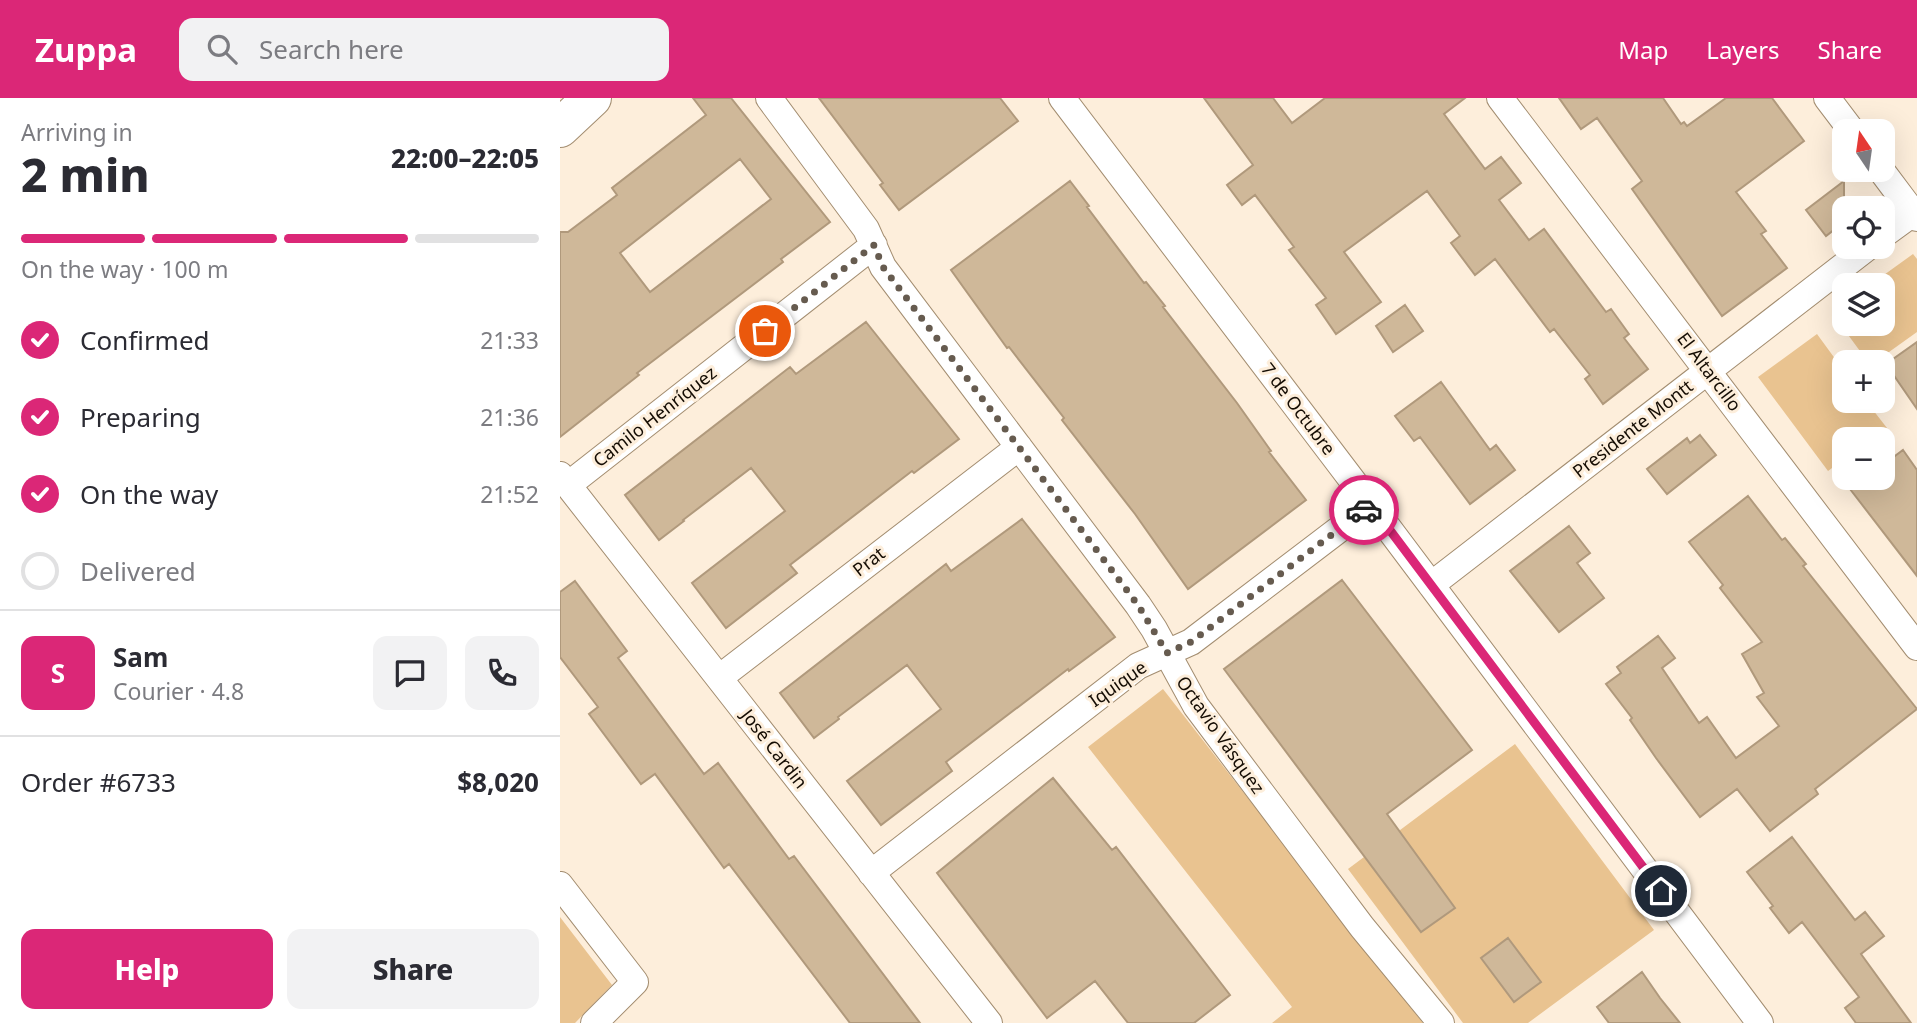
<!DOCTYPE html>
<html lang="en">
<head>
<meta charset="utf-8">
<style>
	:root { --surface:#fff; --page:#f2f2f3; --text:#2b2b33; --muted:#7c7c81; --line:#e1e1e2; --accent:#db2777 }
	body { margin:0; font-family:"Noto Sans",sans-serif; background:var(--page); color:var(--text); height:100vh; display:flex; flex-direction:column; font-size:26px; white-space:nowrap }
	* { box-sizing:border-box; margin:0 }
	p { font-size:23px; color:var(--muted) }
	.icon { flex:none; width:38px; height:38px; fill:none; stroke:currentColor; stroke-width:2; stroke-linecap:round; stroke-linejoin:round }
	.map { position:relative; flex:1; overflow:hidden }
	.panel { display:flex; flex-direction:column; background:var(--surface); width:560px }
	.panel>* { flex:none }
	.needle { width:46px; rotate:347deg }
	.buttons { position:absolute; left:1272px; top:21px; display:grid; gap:14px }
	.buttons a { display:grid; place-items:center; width:63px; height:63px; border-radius:14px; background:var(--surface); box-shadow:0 7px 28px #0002; font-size:35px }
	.pin { position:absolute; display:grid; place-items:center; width:60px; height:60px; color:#fff; margin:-30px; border:4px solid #fff; border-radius:50%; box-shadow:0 2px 7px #0007 }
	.courier { position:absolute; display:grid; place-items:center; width:70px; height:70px; margin:-35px; border:5px solid #db2777; border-radius:50%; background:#fff; color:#222; box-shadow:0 2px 9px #0007 }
	.headline em { font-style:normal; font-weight:800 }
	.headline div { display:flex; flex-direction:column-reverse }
	.headline { display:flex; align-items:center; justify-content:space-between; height:119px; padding:0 21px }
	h1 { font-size:46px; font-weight:800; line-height:52px }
	.bar { display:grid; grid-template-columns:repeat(4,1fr); gap:10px 7px; align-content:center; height:84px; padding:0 21px }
	.bar i { height:9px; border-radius:5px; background:var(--line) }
	.bar .current { background:var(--accent) }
	.bar p { grid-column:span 4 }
	.line { display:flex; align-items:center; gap:18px; padding:0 21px; border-top:2px solid var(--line) }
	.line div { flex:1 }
	.round { display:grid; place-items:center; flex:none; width:74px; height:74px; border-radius:14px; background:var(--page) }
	ol { padding:0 21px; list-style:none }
	li { display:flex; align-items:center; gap:21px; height:77px }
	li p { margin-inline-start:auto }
	li .icon { padding:7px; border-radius:50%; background:var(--accent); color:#fff; stroke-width:4 }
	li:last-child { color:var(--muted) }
	li i { width:38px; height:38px; border:4px solid var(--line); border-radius:50% }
	.primary-button { display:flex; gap:14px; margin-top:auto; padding:14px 21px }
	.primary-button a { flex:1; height:80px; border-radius:14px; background:var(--accent); color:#fff; font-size:28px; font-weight:800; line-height:80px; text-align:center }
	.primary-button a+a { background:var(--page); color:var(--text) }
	header { display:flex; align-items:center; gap:42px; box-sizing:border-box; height:98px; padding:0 35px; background:var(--accent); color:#fff }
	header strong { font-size:33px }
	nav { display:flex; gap:38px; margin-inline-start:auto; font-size:24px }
	.search { width:490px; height:63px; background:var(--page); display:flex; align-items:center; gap:18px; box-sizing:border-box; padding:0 24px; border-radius:14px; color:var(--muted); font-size:26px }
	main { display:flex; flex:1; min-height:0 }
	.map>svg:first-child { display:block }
	.green { fill:#e9c390 }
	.building { fill:#cfb899; stroke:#b0997c; stroke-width:2; fill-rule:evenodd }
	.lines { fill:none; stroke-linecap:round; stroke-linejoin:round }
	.street-casing { stroke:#a38d70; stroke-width:28 }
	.secondary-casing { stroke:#a38d70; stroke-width:40 }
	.street { stroke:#fff; stroke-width:26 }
	.secondary { stroke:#fff; stroke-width:38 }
	.done { stroke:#665b4f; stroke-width:7; stroke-dasharray:0 12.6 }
	.route { stroke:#db2777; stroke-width:9 }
	.labels { text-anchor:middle; stroke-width:6; stroke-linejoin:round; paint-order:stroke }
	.street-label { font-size:18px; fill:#140c03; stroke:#fdeedb }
</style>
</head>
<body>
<header>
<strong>Zuppa</strong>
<div class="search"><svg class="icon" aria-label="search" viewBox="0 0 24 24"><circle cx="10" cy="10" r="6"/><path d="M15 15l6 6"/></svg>Search here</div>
<nav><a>Map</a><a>Layers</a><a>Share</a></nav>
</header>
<main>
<section class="panel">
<div class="headline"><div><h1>2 min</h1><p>Arriving in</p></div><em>22:00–22:05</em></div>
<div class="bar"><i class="current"></i><i class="current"></i><i class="current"></i><i></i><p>On the way · 100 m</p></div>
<ol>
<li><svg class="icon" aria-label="check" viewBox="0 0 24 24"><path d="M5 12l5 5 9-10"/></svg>Confirmed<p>21:33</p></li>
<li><svg class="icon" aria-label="check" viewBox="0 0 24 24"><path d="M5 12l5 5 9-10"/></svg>Preparing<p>21:36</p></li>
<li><svg class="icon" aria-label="check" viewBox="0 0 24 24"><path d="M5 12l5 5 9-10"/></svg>On the way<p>21:52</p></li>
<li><i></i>Delivered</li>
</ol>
<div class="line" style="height:126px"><b class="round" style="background:var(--accent);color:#fff">S</b><div><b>Sam</b><p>Courier · 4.8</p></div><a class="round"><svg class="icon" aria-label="chat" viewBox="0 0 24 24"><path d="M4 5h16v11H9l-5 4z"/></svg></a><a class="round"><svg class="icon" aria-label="phone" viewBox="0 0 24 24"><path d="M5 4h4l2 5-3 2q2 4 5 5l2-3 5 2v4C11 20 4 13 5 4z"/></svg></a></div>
<div class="line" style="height:91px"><div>Order #6733</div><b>$8,020</b></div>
<div class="primary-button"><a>Help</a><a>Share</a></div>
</section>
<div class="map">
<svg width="1357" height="925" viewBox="0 0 1357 925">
	<rect width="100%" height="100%" fill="#fdeedb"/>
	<path class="green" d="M 1353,156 L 1357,161 L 1357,234 L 1315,264 L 1308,264 L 1272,215 L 1284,206 L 1284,226 L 1323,226 L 1323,187 L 1310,187 Z
		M 1257,236 L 1284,273 L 1284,303 L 1306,303 L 1327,330 L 1312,341 L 1284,341 L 1284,361 L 1268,373 L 1198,279 Z
		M 603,591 L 863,925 L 712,925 L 732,909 L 528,649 Z
		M 955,646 L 1094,832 L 968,925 L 903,925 L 788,771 Z
		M 0,819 L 52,887 L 15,925 L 0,925 Z"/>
	<path class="building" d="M 133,0 L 171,0 L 270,124 L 221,161 L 223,164 L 77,275 L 79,277 L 0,339 L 0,134 L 8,134 L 57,97 L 52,90 L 146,17 ZM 180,61 L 211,101 L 90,194 L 60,155 Z
		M 259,0 L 440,0 L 458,23 L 339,112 L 320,87 L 323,85 Z
		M 644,0 L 713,0 L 732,25 L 765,0 L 905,0 L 884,16 L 925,71 L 941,59 L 961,85 L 939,102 L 969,142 L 984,131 L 1046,214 L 1051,211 L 1069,236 L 1064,240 L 1088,271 L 1043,306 L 1025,281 L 1030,277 L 994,231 L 990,234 L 935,161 L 915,177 L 891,145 L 900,138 L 867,93 L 784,154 L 821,204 L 776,236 L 756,207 L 766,200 L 729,152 L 734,149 L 695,97 L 682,107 L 667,87 L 693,67 Z
		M 999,0 L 1103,0 L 1121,26 L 1124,24 L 1127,28 L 1166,0 L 1212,0 L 1244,43 L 1176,94 L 1206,133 L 1201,136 L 1227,170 L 1162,218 L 1072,91 L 1082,83 L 1037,20 L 1021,31 Z
		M 510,83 L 529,108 L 527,109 L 584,185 L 586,184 L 605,208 L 603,209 L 677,305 L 711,353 L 709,354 L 746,402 L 628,491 L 575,416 L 502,322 L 504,320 L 449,249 L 447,250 L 391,172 Z
		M 1284,83 L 1284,124 L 1266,138 L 1246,112 Z
		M 845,207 L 863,233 L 833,254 L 816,228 Z
		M 306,224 L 399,341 L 354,375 L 352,373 L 230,467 L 237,475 L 166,530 L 132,485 L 225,413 L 191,370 L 123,422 L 124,423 L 99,442 L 65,397 L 230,269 L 236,276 Z
		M 1357,244 L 1357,311 L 1326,266 Z
		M 881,284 L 930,352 L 936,347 L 955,372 L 910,406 L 860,339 L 854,343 L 835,318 Z
		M 1140,337 L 1156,357 L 1107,396 L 1087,371 L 1127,340 L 1130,345 Z
		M 1343,352 L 1357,372 L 1357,478 L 1290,391 L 1305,380 L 1323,380 L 1323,367 Z
		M 1188,398 L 1222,442 L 1225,440 L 1246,466 L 1243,468 L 1357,611 L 1255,691 L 1258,696 L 1210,733 L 1177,691 L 1140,719 L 1096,660 L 1070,622 L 1072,620 L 1046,586 L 1061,575 L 1057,569 L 1098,538 L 1115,560 L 1102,570 L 1139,625 L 1147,619 L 1176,660 L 1219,628 L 1197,599 L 1204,595 L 1182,556 L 1202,544 L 1160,490 L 1163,487 L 1129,444 Z
		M 462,421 L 555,539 L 509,573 L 508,571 L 386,664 L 392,673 L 321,727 L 287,683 L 381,611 L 347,567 L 278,619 L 279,621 L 254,640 L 220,595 L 386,466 L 391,473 Z
		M 1009,428 L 1030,455 L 1017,465 L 1044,500 L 999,534 L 950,473 Z
		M 782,482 L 912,652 L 827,716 L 895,810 L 861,834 L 664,571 Z
		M 15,483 L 67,553 L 58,560 L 144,676 L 158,665 L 229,761 L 234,758 L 360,925 L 290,925 L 169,766 L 164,770 L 95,676 L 81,686 L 29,616 L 38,609 L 0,559 L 0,494 Z
		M 493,680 L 552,752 L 556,749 L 670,897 L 634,925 L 568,925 L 535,883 L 487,920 L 377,775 Z
		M 1232,739 L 1295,822 L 1305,814 L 1324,838 L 1301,856 L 1351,925 L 1296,925 L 1285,910 L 1299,899 L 1242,824 L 1229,835 L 1210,810 L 1213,808 L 1187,774 Z
		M 948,840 L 981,884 L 954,904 L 921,860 Z
		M 1082,874 L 1100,900 L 1120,925 L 1049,925 L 1037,909 Z"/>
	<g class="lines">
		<g class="street-casing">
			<path id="street" d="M 209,0 L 306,131 L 323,169 L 578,507 L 594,531 L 636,608 L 802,829 L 881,925
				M 502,0 L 811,407 L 1200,925
				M 940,0 L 1357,549
				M 1267,0 L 1292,33
				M 1321,72 L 1357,120
				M 1323,137 L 1357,112
				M 0,377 L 429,925
				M 8,387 L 314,147
				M 871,487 L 1308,149
				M 159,580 L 459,349
				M 311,775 L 578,568 L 631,544 L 811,407
				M 0,787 L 75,884 L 34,925"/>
		</g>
		<g class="secondary-casing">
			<path id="secondary" d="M 0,30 L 32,0"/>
		</g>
		<use href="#street" class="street"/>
		<use href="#secondary" class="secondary"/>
	</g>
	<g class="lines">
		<path class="done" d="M 205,233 L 314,147 L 323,169 L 578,507 L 607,555 L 631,544 L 804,412"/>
		<path class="route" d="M 804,412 L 811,407 L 1101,793"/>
	</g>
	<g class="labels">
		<g class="street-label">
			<text transform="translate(1149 274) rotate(53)" y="6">El Altarcillo</text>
			<text transform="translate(738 311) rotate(53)" y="6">7 de Octubre</text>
			<text transform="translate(95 319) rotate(-38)" y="6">Camilo Henríquez</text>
			<text transform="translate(1073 331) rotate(-38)" y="6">Presidente Montt</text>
			<text transform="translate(309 464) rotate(-38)" y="6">Prat</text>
			<text transform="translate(558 586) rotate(-35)" y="6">Iquique</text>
			<text transform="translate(660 637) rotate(55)" y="6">Octavio Vásquez</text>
			<text transform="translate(214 651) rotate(52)" y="6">José Cardin</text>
		</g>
	</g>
</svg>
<div class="buttons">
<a><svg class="needle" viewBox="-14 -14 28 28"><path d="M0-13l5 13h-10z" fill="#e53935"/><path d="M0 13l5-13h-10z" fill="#7c7c81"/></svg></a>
<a><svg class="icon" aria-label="locate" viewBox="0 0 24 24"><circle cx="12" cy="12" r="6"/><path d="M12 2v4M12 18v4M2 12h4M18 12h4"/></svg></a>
<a><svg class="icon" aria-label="layers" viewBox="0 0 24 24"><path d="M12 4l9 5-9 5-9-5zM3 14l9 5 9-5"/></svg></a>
<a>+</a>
<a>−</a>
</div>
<div class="pin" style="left:205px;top:233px;background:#ea580c"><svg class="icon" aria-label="bag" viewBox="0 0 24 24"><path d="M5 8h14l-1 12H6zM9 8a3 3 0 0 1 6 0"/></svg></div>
<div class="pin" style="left:1101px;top:793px;background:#1f2937"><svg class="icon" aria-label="home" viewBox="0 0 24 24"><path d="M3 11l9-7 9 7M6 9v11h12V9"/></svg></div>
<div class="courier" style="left:804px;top:412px"><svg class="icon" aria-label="car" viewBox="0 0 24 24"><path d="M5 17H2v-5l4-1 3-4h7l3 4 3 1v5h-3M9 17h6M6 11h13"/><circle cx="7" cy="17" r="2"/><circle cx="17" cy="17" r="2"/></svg></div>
</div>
</main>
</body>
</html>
